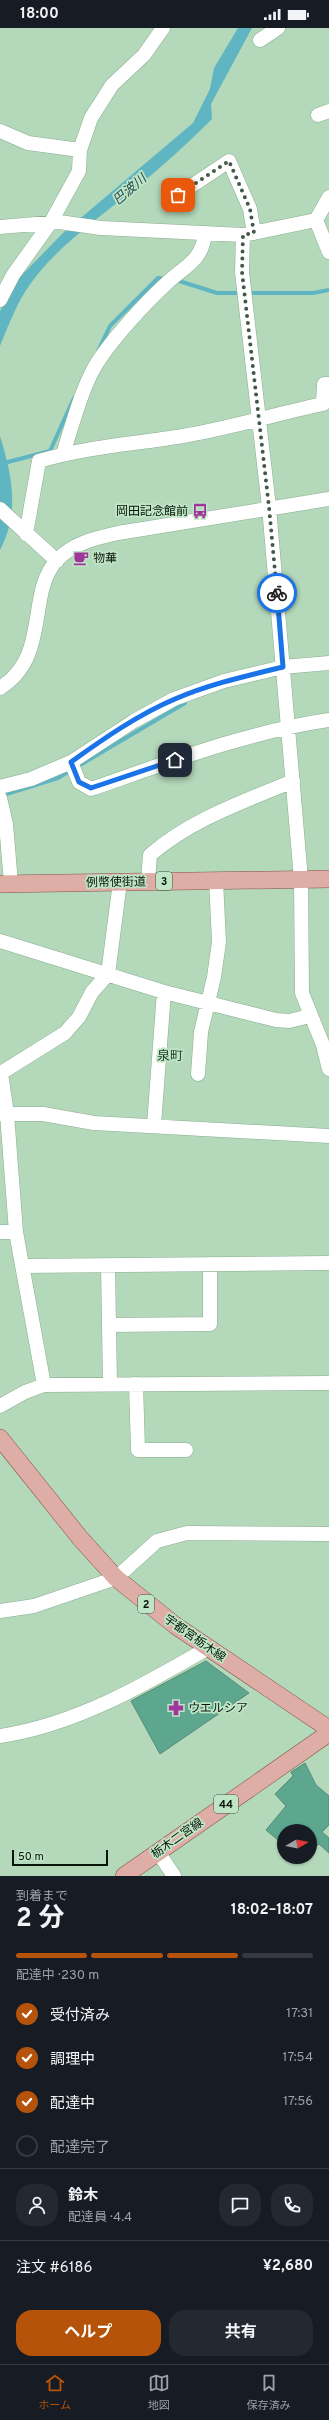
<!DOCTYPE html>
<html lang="ja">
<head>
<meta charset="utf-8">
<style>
	:root { --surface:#171b24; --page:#242831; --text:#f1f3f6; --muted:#9ea1a6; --line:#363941; --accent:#b45309 }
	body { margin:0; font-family:Overpass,"Noto Sans JP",sans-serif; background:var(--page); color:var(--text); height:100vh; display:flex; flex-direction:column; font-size:15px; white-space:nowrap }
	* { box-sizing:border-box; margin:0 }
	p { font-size:13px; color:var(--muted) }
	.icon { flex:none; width:22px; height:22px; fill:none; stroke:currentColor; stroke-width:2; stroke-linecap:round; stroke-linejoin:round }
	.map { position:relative; height:1848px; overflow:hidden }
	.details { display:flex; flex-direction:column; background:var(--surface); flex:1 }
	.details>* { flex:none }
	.needle { width:26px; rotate:80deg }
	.controls { position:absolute; left:277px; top:1796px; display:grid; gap:8px }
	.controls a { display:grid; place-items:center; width:40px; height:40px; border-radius:50%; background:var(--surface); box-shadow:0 1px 3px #0004; font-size:20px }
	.scale { position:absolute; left:12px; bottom:10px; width:96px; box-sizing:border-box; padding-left:4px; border:2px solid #07150a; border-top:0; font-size:11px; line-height:14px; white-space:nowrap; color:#07150a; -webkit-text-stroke:3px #c0e5c6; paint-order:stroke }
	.pin { position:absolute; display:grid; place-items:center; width:34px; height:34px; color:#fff; margin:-17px; border-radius:8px; box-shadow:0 2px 6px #0006 }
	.courier { position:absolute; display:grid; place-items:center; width:40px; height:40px; margin:-20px; border:3px solid #1a73e8; border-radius:50%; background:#fff; color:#222; box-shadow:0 1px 5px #0007 }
	.headline em { font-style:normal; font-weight:700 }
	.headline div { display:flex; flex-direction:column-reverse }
	.headline { display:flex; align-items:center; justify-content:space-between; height:68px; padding:0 16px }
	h1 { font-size:26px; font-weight:700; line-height:30px }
	.bar { display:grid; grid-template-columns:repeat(4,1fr); gap:6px 4px; align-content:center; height:48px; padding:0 16px }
	.bar i { height:5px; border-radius:3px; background:var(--line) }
	.bar .active { background:var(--accent) }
	.bar p { grid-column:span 4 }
	.line { display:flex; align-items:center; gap:10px; padding:0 16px; border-top:1px solid var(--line) }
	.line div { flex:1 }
	.round { display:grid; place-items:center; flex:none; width:42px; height:42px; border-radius:16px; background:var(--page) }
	ol { padding:0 16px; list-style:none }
	li { display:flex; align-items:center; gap:12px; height:44px }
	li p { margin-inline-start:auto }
	li .icon { padding:4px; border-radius:50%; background:var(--accent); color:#fff; stroke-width:4 }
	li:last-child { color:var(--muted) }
	li i { width:22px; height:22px; border:2px solid var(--line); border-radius:50% }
	.action { display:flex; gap:8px; margin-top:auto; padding:8px 16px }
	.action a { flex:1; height:46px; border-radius:16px; background:var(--accent); color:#fff; font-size:16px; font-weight:700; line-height:46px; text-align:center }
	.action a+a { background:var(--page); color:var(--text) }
	.status { display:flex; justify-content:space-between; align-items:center; height:28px; padding:0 20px; background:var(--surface); direction:ltr }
	.status svg { height:11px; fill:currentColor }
	.menu { display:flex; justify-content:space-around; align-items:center; height:56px; border-top:1px solid var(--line); background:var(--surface); font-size:11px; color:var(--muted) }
	.menu a { display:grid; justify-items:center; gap:2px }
	.menu .active { color:var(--accent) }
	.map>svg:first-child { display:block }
	.water { fill:#60b5c3 }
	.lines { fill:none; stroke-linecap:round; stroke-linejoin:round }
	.stream { stroke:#60b5c3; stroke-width:4 }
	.building { fill:#5ca78e; stroke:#5b8979 }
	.minor-casing { stroke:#8bae91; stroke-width:15 }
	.major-casing { stroke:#845548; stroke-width:18 }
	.minor { stroke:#fff; stroke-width:14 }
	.major { stroke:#deada6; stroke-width:17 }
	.done { stroke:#435948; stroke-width:4; stroke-dasharray:0 7.2 }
	.route { stroke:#1a73e8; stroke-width:5 }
	.labels { text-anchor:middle; stroke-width:3.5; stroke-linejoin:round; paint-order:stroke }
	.shield { fill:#c0e5c6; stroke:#3e5342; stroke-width:1 }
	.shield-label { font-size:11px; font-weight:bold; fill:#07150a }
	.poi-label { font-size:12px; fill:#07150a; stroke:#c0e5c6; text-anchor:start }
	.street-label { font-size:12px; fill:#07150a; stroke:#c0e5c6 }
	.water-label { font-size:13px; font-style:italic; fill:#1f464d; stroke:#c0e5c6 }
	.neighbourhood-label { font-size:13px; fill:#1f3f27; stroke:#c0e5c6 }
</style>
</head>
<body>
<div class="status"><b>18:00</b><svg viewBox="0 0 49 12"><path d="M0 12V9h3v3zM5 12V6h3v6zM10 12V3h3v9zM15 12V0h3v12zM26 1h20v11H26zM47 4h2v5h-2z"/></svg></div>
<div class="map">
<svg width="329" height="1848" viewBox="0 0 329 1848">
	<rect width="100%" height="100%" fill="#b3d8ba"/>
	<path class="water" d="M 238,0 L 252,0 L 211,76 L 212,91 C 189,114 164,137 138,158 C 102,188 58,217 31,255 C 17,274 9,296 0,318 L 0,283 L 18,251 L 63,205 L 193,95 L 210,61 L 214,40 Z
		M 0,408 C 12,447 20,485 0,522 Z"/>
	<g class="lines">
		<path class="stream" d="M 176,252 L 217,265 L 313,265 L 329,262
			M 98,323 L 110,298 L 158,250 L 167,251
			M 4,435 L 50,423 L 74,370
			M 0,768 L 58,750 L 185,675"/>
	</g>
	<path class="building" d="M 206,1633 L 249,1665 L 160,1726 L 131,1673 Z
		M 305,1735 L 316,1757 L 329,1768 L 329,1797 L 322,1804 L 329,1810 L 329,1825 L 319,1816 L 310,1823 L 310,1803 L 284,1803 L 284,1817 L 266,1802 L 286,1778 L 275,1766 L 293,1748 L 291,1744 Z"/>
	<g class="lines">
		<g class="minor-casing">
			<path id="minor" d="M 260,12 L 278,0
				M 318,87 L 329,83
				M 0,103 L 28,115 L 80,122
				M 178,167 L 229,133 L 250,181 L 254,205
				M 316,192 L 329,224
				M 0,199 L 59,194 L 101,200 L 243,207 L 316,192 L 329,169
				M 243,207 L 242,244 L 269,479 L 301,851 L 302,965 L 323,1017 L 329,1041
				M 0,272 L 13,247 L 51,194 L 79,143 L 80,122 L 91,90 L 112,57 L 144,27 L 163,0
				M 63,426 C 72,398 80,366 94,340 C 109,314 145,275 168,254 C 184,239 203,232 205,205
				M 0,481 L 57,533
				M 26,506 L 39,433 C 85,419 135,416 183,408 C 230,400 276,386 323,376 L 324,356 L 329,356
				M 0,660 C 51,628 26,565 57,532 C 73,515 96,510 118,505 L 329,471
				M 71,734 L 79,754 L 91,761 C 169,734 247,704 329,692
				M 0,759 L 31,751 L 71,734 L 134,693 L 174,671 L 224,653 L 283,639 L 329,635
				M 0,770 L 6,796 L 11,855
				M 148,853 L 150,827 C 192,791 243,774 293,753
				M 0,913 L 164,964 L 276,992 L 289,993 L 310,988
				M 198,1046 L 201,1004 L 214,949 L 219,914 L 216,852
				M 0,1086 L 43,1086 L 94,1095 L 329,1108
				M 154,1097 L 164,964
				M 0,1204 L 16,1204
				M 108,1237 L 110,1356
				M 22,1238 L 329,1235
				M 109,1297 L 210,1296 L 210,1236
				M 136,1356 L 138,1422 L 186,1422
				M 44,1357 L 16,1204 L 7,1086 L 1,1045 L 65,1005 L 79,989 L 92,964 L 108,946 L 120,854
				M 0,1378 L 25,1364 L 44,1357 L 329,1355
				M 0,1583 L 34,1578 L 116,1550 L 157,1513 L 187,1505 L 329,1506
				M 0,1708 C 75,1697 144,1657 208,1620
				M 158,1824 L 174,1848"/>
		</g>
		<g class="major-casing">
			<path id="major" d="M 0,856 L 329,851
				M 0,1410 L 80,1510 L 116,1550 L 176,1598 L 329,1701
				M 124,1848 L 329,1705"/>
		</g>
		<use href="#minor" class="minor"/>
		<use href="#major" class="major"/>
	</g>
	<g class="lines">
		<path class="done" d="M 178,167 L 229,133 L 250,181 L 254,205 L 243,207 L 242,244 L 269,479 L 277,565"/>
		<path class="route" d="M 175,732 L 91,760 L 79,754 L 71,734 C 103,711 139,686 175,671 C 210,656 246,648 283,639 L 277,565"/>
	</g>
	<defs>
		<g id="bus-bare" transform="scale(1.2)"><path d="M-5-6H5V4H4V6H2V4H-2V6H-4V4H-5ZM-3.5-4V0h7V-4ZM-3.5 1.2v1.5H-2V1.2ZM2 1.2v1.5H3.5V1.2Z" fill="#9f3699" stroke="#c0e5c6" stroke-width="2.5" paint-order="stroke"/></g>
		<g id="cafe-bare" transform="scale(1.2)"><path d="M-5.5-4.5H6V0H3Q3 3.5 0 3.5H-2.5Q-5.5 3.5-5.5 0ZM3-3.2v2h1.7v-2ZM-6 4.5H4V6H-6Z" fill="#9f3699" stroke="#c0e5c6" stroke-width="2.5" paint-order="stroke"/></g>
		<g id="pharmacy-bare" transform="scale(1.2)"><path d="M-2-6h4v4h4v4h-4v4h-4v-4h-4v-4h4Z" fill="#9f3699" stroke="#c0e5c6" stroke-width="2.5" paint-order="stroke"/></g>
	</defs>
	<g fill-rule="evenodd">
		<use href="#bus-bare" x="200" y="483"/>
		<use href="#cafe-bare" x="81" y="530"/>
		<use href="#pharmacy-bare" x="176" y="1680"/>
	</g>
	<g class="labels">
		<g class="shield">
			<rect x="156" y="844" width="16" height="18" rx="3"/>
			<rect x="138" y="1567" width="16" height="18" rx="3"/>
			<rect x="214" y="1767" width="24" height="18" rx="3"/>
		</g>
		<g class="shield-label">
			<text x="164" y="857">3</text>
			<text x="146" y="1580">2</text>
			<text x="226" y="1780">44</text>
		</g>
		<g class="poi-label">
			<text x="188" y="487" text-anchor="end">岡田記念館前</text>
			<text x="93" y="534">物華</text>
			<text x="188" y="1684">ウエルシア</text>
		</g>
		<g class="street-label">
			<text transform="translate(116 854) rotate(-1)" y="4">例幣使街道</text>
			<text transform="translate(195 1610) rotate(35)" y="4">宇都宮栃木線</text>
			<text transform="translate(177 1810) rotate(-35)" y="4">栃木二宮線</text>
		</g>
		<g class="water-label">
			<text transform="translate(129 161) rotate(-41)" y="5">巴波川</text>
		</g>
		<g class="neighbourhood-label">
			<text x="170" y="1032">泉町</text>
		</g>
	</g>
</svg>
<div class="controls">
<a><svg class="needle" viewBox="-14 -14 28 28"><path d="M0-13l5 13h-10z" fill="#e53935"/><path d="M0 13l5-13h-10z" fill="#9ea1a6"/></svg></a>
</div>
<div class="scale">50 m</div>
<div class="pin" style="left:178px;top:167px;background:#ea580c"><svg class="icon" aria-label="bag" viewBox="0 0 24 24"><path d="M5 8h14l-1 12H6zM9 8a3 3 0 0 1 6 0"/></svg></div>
<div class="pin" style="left:175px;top:732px;background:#1f2937"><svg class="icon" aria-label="home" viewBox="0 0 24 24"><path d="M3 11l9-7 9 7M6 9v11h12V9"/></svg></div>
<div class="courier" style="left:277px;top:565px"><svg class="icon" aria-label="bike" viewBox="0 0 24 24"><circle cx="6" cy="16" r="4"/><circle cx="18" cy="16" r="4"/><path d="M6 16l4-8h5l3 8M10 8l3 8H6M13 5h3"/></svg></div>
</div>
<section class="details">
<div class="headline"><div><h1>2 分</h1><p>到着まで</p></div><em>18:02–18:07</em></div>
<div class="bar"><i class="active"></i><i class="active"></i><i class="active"></i><i></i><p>配達中 · 230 m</p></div>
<ol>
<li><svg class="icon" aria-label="check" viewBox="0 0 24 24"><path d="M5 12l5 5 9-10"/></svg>受付済み<p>17:31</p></li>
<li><svg class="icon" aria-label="check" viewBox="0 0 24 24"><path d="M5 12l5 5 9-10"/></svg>調理中<p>17:54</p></li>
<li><svg class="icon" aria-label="check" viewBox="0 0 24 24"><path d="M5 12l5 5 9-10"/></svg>配達中<p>17:56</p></li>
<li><i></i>配達完了</li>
</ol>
<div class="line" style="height:72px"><a class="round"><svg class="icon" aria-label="person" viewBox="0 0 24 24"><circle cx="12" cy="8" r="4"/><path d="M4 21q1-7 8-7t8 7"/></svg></a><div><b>鈴木</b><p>配達員 · 4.4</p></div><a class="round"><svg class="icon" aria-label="chat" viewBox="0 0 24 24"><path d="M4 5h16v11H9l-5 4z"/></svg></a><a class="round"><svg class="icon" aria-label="phone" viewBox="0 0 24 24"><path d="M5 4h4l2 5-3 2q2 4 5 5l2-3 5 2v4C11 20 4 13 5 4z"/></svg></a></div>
<div class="line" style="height:52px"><div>注文 #6186</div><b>¥2,680</b></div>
<div class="action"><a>ヘルプ</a><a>共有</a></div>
</section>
<nav class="menu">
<a class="active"><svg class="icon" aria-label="home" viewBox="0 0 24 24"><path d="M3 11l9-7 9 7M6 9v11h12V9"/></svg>ホーム</a>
<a><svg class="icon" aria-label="map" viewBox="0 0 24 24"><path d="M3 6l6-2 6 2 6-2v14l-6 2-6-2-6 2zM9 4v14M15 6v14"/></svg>地図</a>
<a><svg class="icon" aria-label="saved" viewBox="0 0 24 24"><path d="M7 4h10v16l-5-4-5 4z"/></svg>保存済み</a>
</nav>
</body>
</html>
